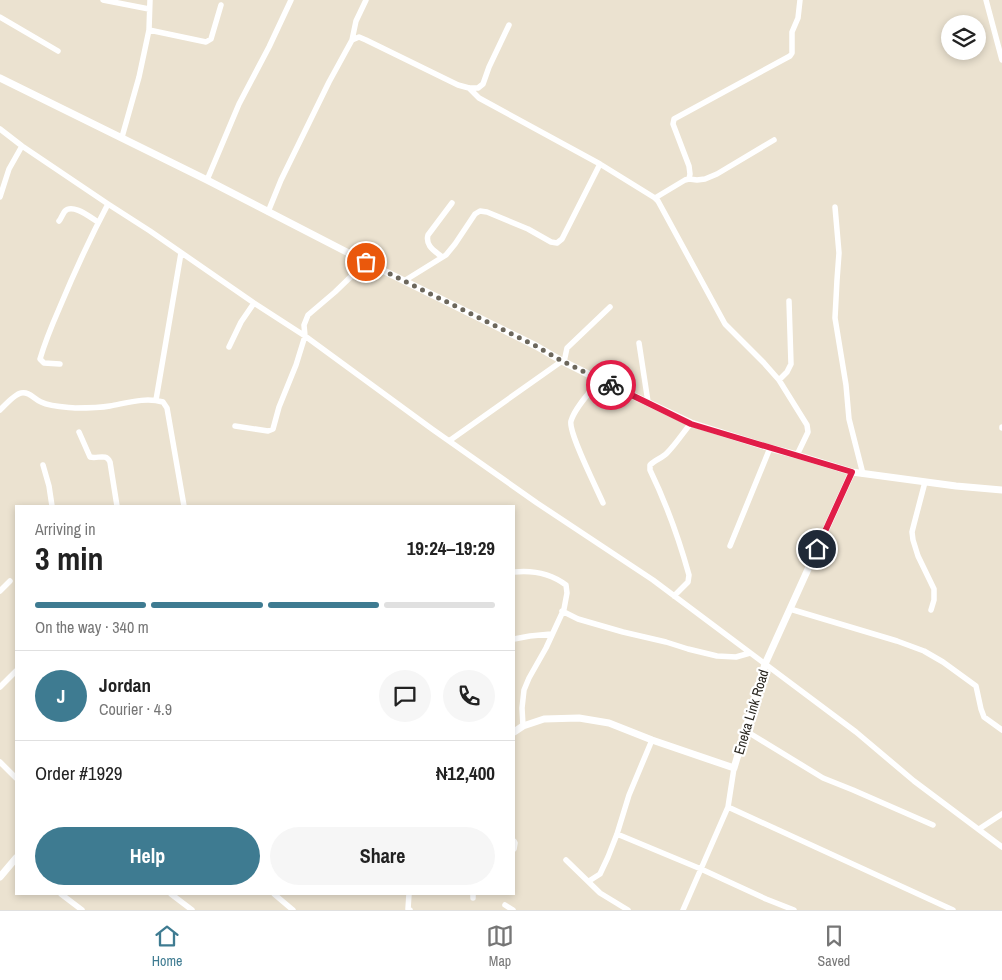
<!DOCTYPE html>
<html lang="en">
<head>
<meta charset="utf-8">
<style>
	:root { --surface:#fff; --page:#f6f6f6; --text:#222; --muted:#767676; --line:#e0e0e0; --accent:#3e7b91 }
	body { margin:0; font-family:"Archivo Narrow",sans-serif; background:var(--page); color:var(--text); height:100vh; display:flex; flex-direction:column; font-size:19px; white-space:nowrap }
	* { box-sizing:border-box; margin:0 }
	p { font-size:16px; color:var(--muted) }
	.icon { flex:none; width:28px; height:28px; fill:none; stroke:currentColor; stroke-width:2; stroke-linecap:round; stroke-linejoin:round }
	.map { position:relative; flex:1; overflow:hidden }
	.side { position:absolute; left:15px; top:505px; width:500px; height:390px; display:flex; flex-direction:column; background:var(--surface); border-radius:0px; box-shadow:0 2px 8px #0003 }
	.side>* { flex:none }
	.fabs { position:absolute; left:941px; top:15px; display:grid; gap:10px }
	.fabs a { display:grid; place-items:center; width:45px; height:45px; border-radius:50%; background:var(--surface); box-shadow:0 2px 8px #0003; font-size:25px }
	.pin { position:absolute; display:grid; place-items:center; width:42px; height:42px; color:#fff; margin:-21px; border:2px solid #fff; border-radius:50%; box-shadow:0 1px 5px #0007 }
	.courier { position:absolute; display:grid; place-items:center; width:50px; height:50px; margin:-25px; border:4px solid #e11d48; border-radius:50%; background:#fff; color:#222; box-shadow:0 1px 6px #0007 }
	.head em { font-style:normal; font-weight:800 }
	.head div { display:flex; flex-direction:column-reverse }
	.head { display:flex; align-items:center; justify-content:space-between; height:85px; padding:0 20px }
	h1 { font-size:32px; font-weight:800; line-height:38px }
	.bar { display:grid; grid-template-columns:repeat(4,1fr); gap:8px 5px; align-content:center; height:60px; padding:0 20px }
	.bar i { height:6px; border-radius:4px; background:var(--line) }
	.bar .selected { background:var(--accent) }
	.bar p { grid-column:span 4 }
	.line { display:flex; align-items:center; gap:12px; padding:0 20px; border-top:1px solid var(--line) }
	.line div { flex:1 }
	.round { display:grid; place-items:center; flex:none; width:52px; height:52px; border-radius:26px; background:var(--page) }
	.action { display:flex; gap:10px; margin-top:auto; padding:10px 20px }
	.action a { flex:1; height:58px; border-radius:30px; background:var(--accent); color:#fff; font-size:20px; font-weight:800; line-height:58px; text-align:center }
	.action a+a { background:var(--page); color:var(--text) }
	.tab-bar { display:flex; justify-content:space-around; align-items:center; height:70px; border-top:1px solid var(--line); background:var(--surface); font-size:14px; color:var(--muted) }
	.tab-bar a { display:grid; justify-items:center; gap:2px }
	.tab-bar .selected { color:var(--accent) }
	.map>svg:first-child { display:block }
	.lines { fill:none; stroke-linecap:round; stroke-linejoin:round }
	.minor { stroke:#fff; stroke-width:5.5 }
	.tertiary { stroke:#fff; stroke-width:7 }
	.done { stroke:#6c675c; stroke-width:5; stroke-dasharray:0 9 }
	.route { stroke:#e11d48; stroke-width:6 }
	.labels { text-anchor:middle; stroke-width:4.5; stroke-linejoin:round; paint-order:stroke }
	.street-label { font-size:14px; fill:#28251e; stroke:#fff }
</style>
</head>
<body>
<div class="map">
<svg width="1002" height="910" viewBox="0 0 1002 910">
	<rect width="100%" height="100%" fill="#ebe2d0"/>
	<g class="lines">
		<path class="minor" d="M 103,0 L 149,9
			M 986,0 L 1002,60
			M 0,17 L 58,51
			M 149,30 L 206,42 L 211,39 L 221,5
			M 352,40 L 356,21 L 366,0
			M 469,88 L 479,98 L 600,164 L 655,198 L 658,201 L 725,324 L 764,363 L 779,380 L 807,425 L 808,432 L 797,455
			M 0,129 L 22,146 L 108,204 L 150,231 L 254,303 L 305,336 L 432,429 L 537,503 L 653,580 L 856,732 L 914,781 L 1002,847
			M 122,137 L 139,77 L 149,30 L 150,0
			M 689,179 L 690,174 L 689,166 L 673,124 L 674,119 L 790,56 L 792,53 L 792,32 L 798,18 L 800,0
			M 207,180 L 239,104 L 269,47 L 291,0
			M 0,197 L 9,169 L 22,146
			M 655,198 L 685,180 L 689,179 L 697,180 L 705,179 L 717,174 L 774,140
			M 835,207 L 839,253 L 837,280 L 835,318 L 846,385 L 849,419 L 863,474
			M 268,212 L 281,180 L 329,82 L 352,40 L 359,37 L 366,40 L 458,85 L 469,88 L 478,88 L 483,84 L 489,67 L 509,25
			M 59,221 C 61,219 63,213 65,211 C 73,203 91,218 98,222
			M 442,257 C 435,251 425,246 428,235 L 452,203
			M 404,281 L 446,255 L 455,244 L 475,214 L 480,211 L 487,212 L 528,229 L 551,242 L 557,243 L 562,239 L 600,164
			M 639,343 L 648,402
			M 229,347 L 241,322 L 254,303
			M 564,362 L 567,348 L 610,307
			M 60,364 L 44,363 L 40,359 C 45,342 52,325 59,309 C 74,273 90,238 108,204
			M 600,380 C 591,391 575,407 571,421 C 568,432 597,489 603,503
			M 779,380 L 787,372 L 791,364 L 789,301
			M 156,400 L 181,253
			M 0,410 C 5,405 15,394 21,393 C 29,391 34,399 41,402 C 51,407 65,407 75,408 C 87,408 99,408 110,406 C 127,403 145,397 163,402 L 167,408 L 184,506
			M 235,426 L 268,431 L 273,429 L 279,407 L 296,365 L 305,336 L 304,325 L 308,315 L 335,292 L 366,262
			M 1002,427 L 1002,428
			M 79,432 L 90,457 C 98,459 106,453 110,462 L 117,506
			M 449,441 L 562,361
			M 43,465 L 49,486 L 52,506
			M 925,482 L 914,524 L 912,532 L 913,540 L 918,556 L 934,589 L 934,600 L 931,610
			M 730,546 L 770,448
			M 514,572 C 533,570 550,573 566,585 L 567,593 L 564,609 L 546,648 L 529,678 L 524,690 L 522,708 L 523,726
			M 0,591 L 10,581
			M 674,596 L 688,582 L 689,575 C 679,539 666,503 650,470 L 650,465 C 655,460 662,458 667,453 C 676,444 683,433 691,423
			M 790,609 L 897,641 L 924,651 L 943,662 L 976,686 L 981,709 L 984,717 L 1002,730
			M 562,611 L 578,619 L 623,632 L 666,642 L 688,649 L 717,656 L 736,657 L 750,653
			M 514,639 L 530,636 L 551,634
			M 0,687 L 16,671
			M 746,731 L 823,778 L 853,790 L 933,825
			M 0,762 L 16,778
			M 728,807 L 953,910
			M 979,829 L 1002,814
			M 617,834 L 701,869 L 766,899 L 794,910
			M 514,841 L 515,843 L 514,849
			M 566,860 L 600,893 L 628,910
			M 589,881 L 600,874 L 608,857 L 617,834 L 629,795 L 652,740
			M 61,894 L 82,910
			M 171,894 L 192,910
			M 274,894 L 293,910
			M 409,894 L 408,909 L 410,910
			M 473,898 L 473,894
			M 505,905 L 513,910
			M 683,910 L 728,807 L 734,768"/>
		<path class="tertiary" d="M 0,78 L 207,180 L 366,262 L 536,346 L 562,361 L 600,380 L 691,423 L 770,448 L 797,455 L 852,472 L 956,486 L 1002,490
			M 514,732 L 523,726 L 544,719 L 579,718 L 609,723 L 652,740 L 734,768 L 765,664 L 852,472
			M 0,877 L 16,858"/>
	</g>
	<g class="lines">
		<path class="done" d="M 366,262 L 536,346 L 562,361 L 611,385"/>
		<path class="route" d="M 611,385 L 691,424 L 852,472 L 817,549"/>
	</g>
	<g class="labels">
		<g class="street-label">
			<text transform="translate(751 712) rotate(-73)" y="5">Eneka Link Road</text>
		</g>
	</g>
</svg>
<div class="fabs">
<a><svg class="icon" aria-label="layers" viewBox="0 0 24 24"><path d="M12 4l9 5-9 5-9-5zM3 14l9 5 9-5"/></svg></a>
</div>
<div class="pin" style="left:366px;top:262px;background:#ea580c"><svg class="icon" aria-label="bag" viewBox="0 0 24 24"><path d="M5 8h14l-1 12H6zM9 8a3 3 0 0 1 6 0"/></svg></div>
<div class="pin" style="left:817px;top:549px;background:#1f2937"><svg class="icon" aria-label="home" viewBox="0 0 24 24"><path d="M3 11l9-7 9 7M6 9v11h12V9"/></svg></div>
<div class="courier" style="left:611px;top:385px"><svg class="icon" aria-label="bike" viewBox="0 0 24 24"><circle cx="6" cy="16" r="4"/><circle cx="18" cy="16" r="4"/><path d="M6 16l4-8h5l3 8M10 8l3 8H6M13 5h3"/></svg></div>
<section class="side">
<div class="head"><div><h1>3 min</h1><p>Arriving in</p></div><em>19:24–19:29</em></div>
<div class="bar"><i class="selected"></i><i class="selected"></i><i class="selected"></i><i></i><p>On the way · 340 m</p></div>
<div class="line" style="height:90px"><b class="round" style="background:var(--accent);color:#fff">J</b><div><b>Jordan</b><p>Courier · 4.9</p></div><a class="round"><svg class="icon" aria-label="chat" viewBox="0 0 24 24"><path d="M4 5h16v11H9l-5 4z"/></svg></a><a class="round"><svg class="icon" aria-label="phone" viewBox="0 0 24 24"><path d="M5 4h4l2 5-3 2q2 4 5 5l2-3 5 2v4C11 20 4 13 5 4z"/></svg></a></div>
<div class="line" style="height:65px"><div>Order #1929</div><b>₦12,400</b></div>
<div class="action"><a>Help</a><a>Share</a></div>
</section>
</div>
<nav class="tab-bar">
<a class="selected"><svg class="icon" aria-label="home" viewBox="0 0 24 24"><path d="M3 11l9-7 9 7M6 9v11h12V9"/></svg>Home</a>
<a><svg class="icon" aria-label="map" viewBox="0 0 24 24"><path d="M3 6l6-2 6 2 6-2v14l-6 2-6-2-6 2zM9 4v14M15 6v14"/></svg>Map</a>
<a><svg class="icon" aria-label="saved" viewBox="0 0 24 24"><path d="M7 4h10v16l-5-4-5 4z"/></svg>Saved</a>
</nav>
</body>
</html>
